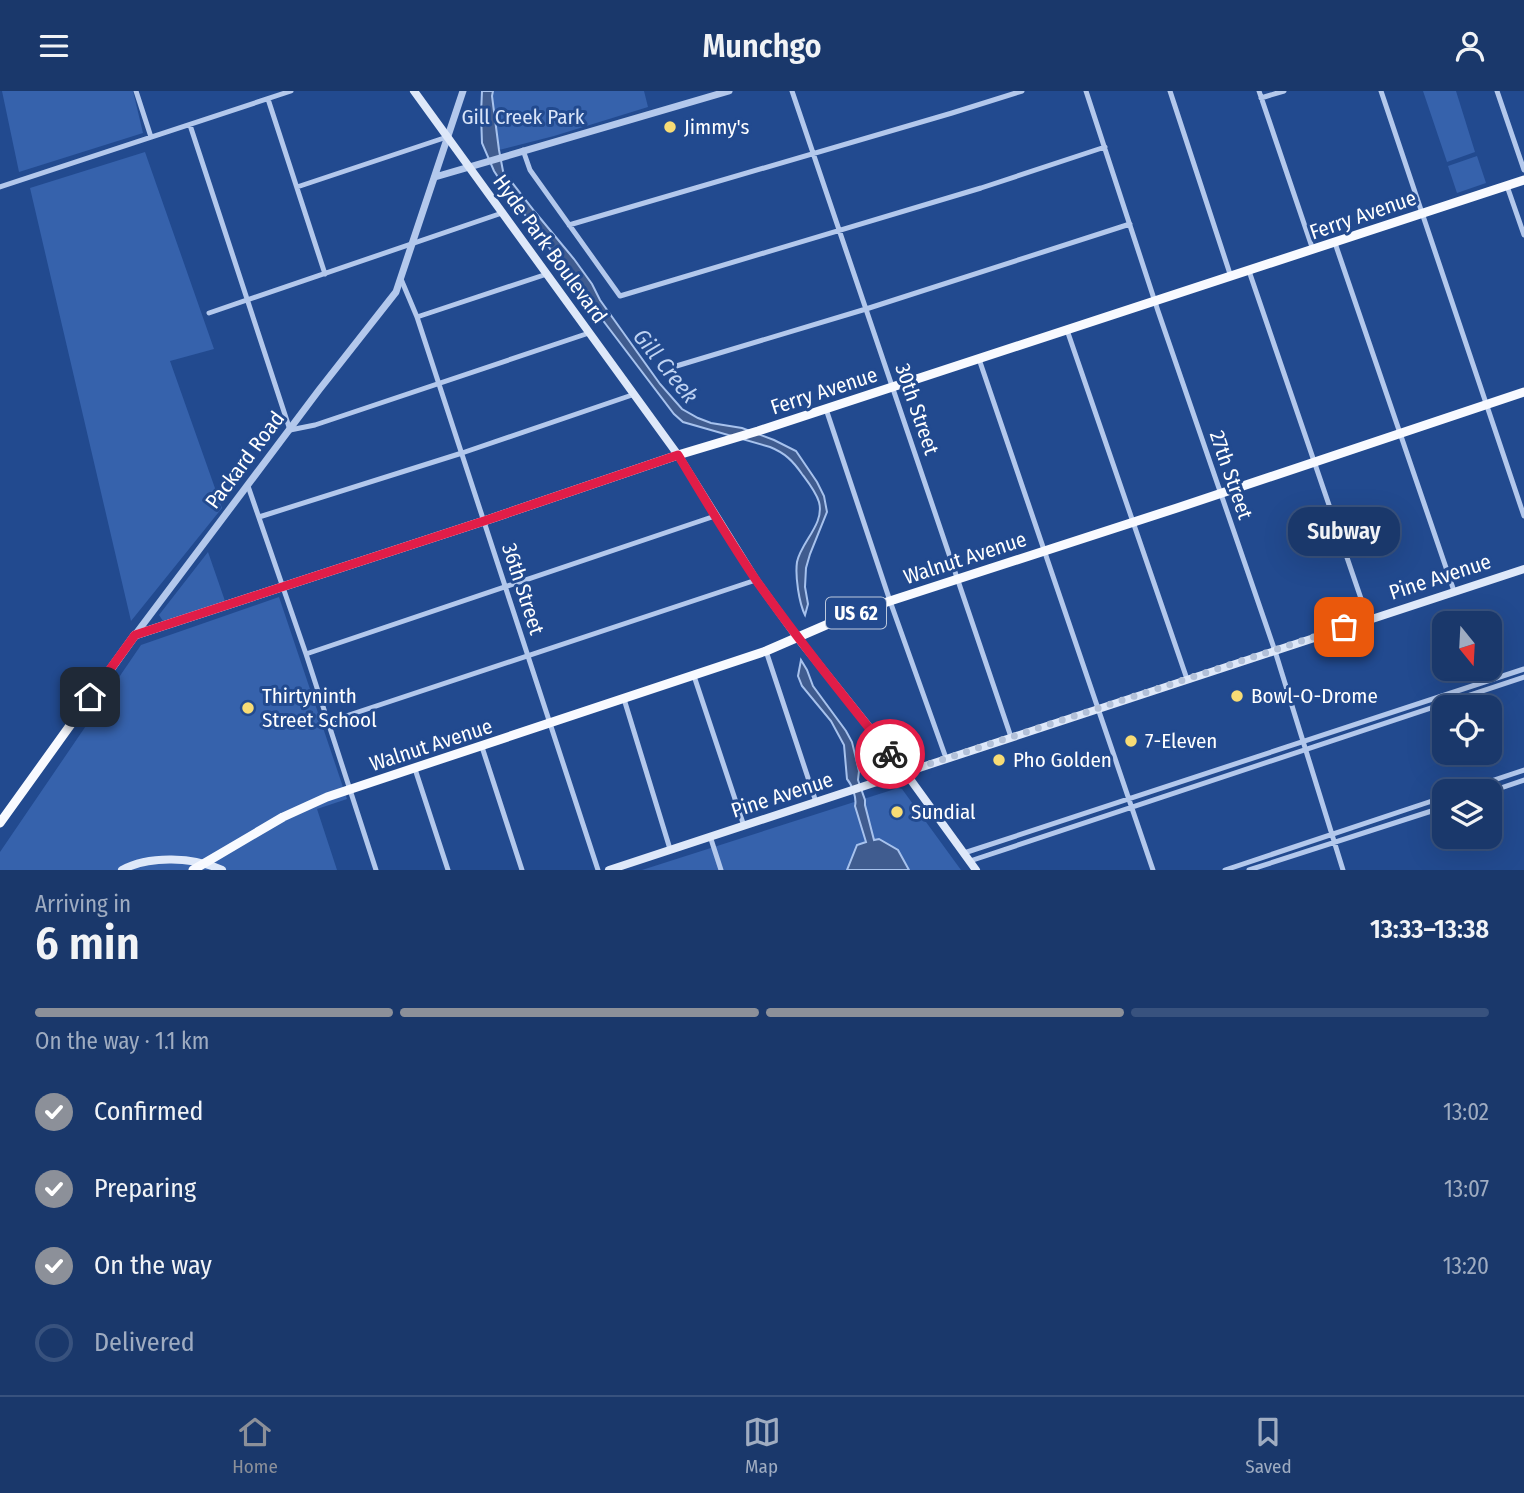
<!DOCTYPE html>
<html lang="en">
<head>
<meta charset="utf-8">
<style>
	:root { --surface:#1a386b; --page:#233f71; --text:#f1f3f6; --muted:#9facc1; --line:#38527e; --accent:#8c9099 }
	body { margin:0; font-family:"Fira Sans Condensed",sans-serif; background:var(--page); color:var(--text); height:100vh; display:flex; flex-direction:column; font-size:26px; white-space:nowrap }
	* { box-sizing:border-box; margin:0 }
	p { font-size:23px; color:var(--muted) }
	.icon { flex:none; width:38px; height:38px; fill:none; stroke:currentColor; stroke-width:2; stroke-linecap:round; stroke-linejoin:round }
	.map { position:relative; height:779px; overflow:hidden }
	.sheet { display:flex; flex-direction:column; background:var(--surface); flex:1 }
	.sheet>* { flex:none }
	.needle { width:46px; rotate:162deg }
	.controls { position:absolute; left:1432px; top:520px; display:grid; gap:14px }
	.controls a { display:grid; place-items:center; width:70px; height:70px; border-radius:14px; background:var(--surface); box-shadow:0 7px 28px #0002,0 0 0 2px var(--line); font-size:35px }
	.pin { position:absolute; display:grid; place-items:center; width:60px; height:60px; color:#fff; margin:-30px; border-radius:14px; box-shadow:0 4px 10px #0006 }
	.courier { position:absolute; display:grid; place-items:center; width:70px; height:70px; margin:-35px; border:5px solid #e11d48; border-radius:50%; background:#fff; color:#222; box-shadow:0 2px 9px #0007 }
	.bubble { position:absolute; height:49px; border-radius:21px; background:var(--surface); box-shadow:0 7px 28px #0002,0 0 0 2px var(--line); font-size:23px; font-weight:600; line-height:49px; text-align:center }
	.head em { font-style:normal; font-weight:600 }
	.head div { display:flex; flex-direction:column-reverse }
	.head { display:flex; align-items:center; justify-content:space-between; height:119px; padding:0 35px }
	h1 { font-size:46px; font-weight:600; line-height:52px }
	.bar { display:grid; grid-template-columns:repeat(4,1fr); gap:10px 7px; align-content:center; height:84px; padding:0 35px }
	.bar i { height:9px; border-radius:5px; background:var(--line) }
	.bar .selected { background:var(--accent) }
	.bar p { grid-column:span 4 }
	ol { padding:0 35px; list-style:none }
	li { display:flex; align-items:center; gap:21px; height:77px }
	li p { margin-inline-start:auto }
	li .icon { padding:7px; border-radius:50%; background:var(--accent); color:#fff; stroke-width:4 }
	li:last-child { color:var(--muted) }
	li i { width:38px; height:38px; border:4px solid var(--line); border-radius:50% }
	header { display:flex; justify-content:space-between; align-items:center; height:91px; padding:0 35px; background:var(--surface); font-size:32px; font-weight:600 }
	.tabs { display:flex; justify-content:space-around; align-items:center; height:98px; border-top:2px solid var(--line); background:var(--surface); font-size:19px; color:var(--muted) }
	.tabs a { display:grid; justify-items:center; gap:4px }
	.tabs .selected { color:var(--accent) }
	.map>svg:first-child { display:block }
	.green { fill:#3662ac }
	.water { fill:#405c8f; stroke:#a7c2ed; stroke-width:2 }
	.lines { fill:none; stroke-linecap:round; stroke-linejoin:round }
	.minor { stroke:#b3c8ec; stroke-width:5 }
	.tertiary { stroke:#b3c8ec; stroke-width:7 }
	.secondary { stroke:#dee8f9; stroke-width:8 }
	.primary { stroke:#f8faff; stroke-width:9 }
	.done { stroke:#b2c0d8; stroke-width:7; stroke-dasharray:0 12.6 }
	.route { stroke:#e11d48; stroke-width:9 }
	.poi-dot { fill:#f8dc75; stroke:#224a8f; stroke-width:2.5 }
	.labels { text-anchor:middle; stroke-width:6; stroke-linejoin:round; paint-order:stroke }
	.shield { fill:#224a8f; stroke:#bdc9dd; stroke-width:2 }
	.shield-label { font-size:19px; font-weight:bold; fill:#fff }
	.park-label { font-size:21px; fill:#d8e4f9; stroke:#224a8f }
	.poi-label { font-size:21px; fill:#fff; stroke:#224a8f; text-anchor:start }
	.street-label { font-size:21px; fill:#fff; stroke:#224a8f }
	.water-label { font-size:23px; font-style:italic; fill:#bfd3f3; stroke:#224a8f }
</style>
</head>
<body>
<header><svg class="icon" aria-label="menu" viewBox="0 0 24 24"><path d="M4 6h16M4 12h16M4 18h16"/></svg>Munchgo<svg class="icon" aria-label="person" viewBox="0 0 24 24"><circle cx="12" cy="8" r="4"/><path d="M4 21q1-7 8-7t8 7"/></svg></header>
<div class="map">
<svg width="1524" height="779" viewBox="0 0 1524 779">
	<rect width="100%" height="100%" fill="#224a8f"/>
	<path class="green" d="M 2,0 L 133,0 L 143,42 L 19,81 Z
		M 494,0 L 644,0 L 648,16 L 554,45 L 499,59 L 492,5 Z
		M 1423,0 L 1456,0 L 1475,61 L 1447,71 Z
		M 145,61 L 214,258 L 170,270 L 222,417 L 131,530 L 30,97 Z
		M 1477,65 L 1486,92 L 1457,102 L 1448,75 Z
		M 208,461 L 225,510 L 163,530 L 159,524 Z
		M 279,506 L 347,708 L 317,718 L 337,779 L 0,779 L 0,761 L 141,554 Z
		M 898,697 L 902,698 L 961,779 L 642,779 Z"/>
	<path class="water" d="M 482,0 L 493,0 L 492,5 L 499,59 L 503,80 L 535,121 L 574,168 L 592,193 L 600,209 L 660,293 L 682,318 L 698,327 L 711,332 L 742,337 L 774,349 L 796,360 L 817,391 L 824,405 L 827,421 L 810,463 L 806,477 L 805,496 L 808,513 L 805,524 C 799,512 795,485 797,471 C 801,451 825,433 819,411 C 816,401 808,391 802,383 C 793,370 785,362 770,356 L 683,331 L 674,323 L 567,182 L 534,135 L 513,109 L 494,80 L 482,52 L 481,23 Z
		M 801,569 L 807,579 L 813,595 L 846,640 L 852,651 L 859,680 L 858,689 L 865,709 L 865,714 L 874,749 L 879,748 L 898,759 L 909,779 L 847,779 L 857,754 L 866,751 L 855,715 C 857,707 852,694 847,688 L 844,654 L 831,630 L 802,595 L 798,585 Z"/>
	<g class="lines">
		<path class="minor" d="M 136,0 L 151,46
			M 792,0 L 1011,646
			M 1086,0 L 1158,220 L 1275,560 L 1343,779
			M 1170,0 L 1231,186
			M 1259,0 L 1313,159
			M 1381,0 L 1524,425
			M 1497,0 L 1524,79
			M 1261,7 L 1284,0
			M 268,8 L 325,183
			M 190,34 L 290,339 L 315,334 L 589,242
			M 523,59 L 530,79 L 620,205 L 981,97 L 1105,56
			M 1507,95 L 1524,144
			M 0,96 L 291,0
			M 297,96 L 447,46
			M 569,134 L 952,22 L 1022,0
			M 1335,152 L 1454,500
			M 1249,180 L 1368,528
			M 401,188 L 417,226 L 598,779
			M 209,222 L 502,122
			M 417,226 L 547,183
			M 1067,239 L 1187,588
			M 979,268 L 1153,779
			M 673,276 L 866,218 L 1130,133
			M 826,318 L 890,510 L 946,667
			M 248,395 L 306,563 L 376,779
			M 259,426 L 462,362 L 635,303
			M 766,560 L 816,711
			M 306,563 L 715,425
			M 694,585 L 744,735
			M 624,608 L 670,758
			M 328,631 L 756,489
			M 482,656 L 522,779
			M 415,678 L 448,779
			M 1461,700 L 1524,679
			M 1489,701 L 1524,689
			M 710,745 L 721,779
			M 964,762 L 1524,578
			M 970,770 L 1524,586
			M 1225,779 L 1444,706
			M 1249,779 L 1444,716"/>
		<path class="tertiary" d="M 435,86 L 729,0
			M 135,544 L 319,299 L 396,201 L 463,0"/>
		<path class="secondary" d="M 414,0 L 678,364 L 756,489 L 797,546 L 905,681 L 976,779
			M 122,779 C 149,764 194,766 222,779
			M 609,779 L 1524,478"/>
		<path class="primary" d="M 0,732 L 135,544 L 484,430 L 678,364 L 758,340 L 1524,89
			M 193,779 L 283,726 L 327,706 L 766,560 L 849,524 L 890,510 L 1177,417 L 1524,301"/>
	</g>
	<g class="lines">
		<path class="done" d="M 890,663 L 905,681 L 1344,536"/>
		<path class="route" d="M 90,606 L 135,544 L 484,430 L 678,364 C 704,407 730,451 758,492 C 800,551 845,607 890,663"/>
	</g>
	<g class="poi-dot">
		<circle cx="670" cy="36" r="7"/>
		<circle cx="1237" cy="605" r="7"/>
		<circle cx="248" cy="617" r="7"/>
		<circle cx="1131" cy="650" r="7"/>
		<circle cx="999" cy="669" r="7"/>
		<circle cx="897" cy="721" r="7"/>
	</g>
	<g class="labels">
		<rect class="shield" x="826" y="506.5" width="60" height="31" rx="5"/>
		<g class="shield-label">
			<text x="856" y="529">US 62</text>
		</g>
		<g class="park-label">
			<text x="523" y="33">Gill Creek Park</text>
		</g>
		<g class="poi-label">
			<text x="684" y="43">Jimmy's</text>
			<text x="262" y="612">Thirtyninth<tspan x="262" dy="24">Street School</tspan></text>
			<text x="1251" y="612">Bowl-O-Drome</text>
			<text x="1145" y="657">7-Eleven</text>
			<text x="1013" y="676">Pho Golden</text>
			<text x="911" y="728">Sundial</text>
		</g>
		<g class="street-label">
			<text transform="translate(1363 124) rotate(-19)" y="7">Ferry Avenue</text>
			<text transform="translate(550 158) rotate(54)" y="7">Hyde Park Boulevard</text>
			<text transform="translate(824 300) rotate(-18)" y="7">Ferry Avenue</text>
			<text transform="translate(917 318) rotate(71)" y="7">30th Street</text>
			<text transform="translate(245 369) rotate(-53)" y="7">Packard Road</text>
			<text transform="translate(1231 384) rotate(71)" y="7">27th Street</text>
			<text transform="translate(965 467) rotate(-18)" y="7">Walnut Avenue</text>
			<text transform="translate(1440 486) rotate(-18)" y="7">Pine Avenue</text>
			<text transform="translate(523 498) rotate(72)" y="7">36th Street</text>
			<text transform="translate(431 654) rotate(-18)" y="7">Walnut Avenue</text>
			<text transform="translate(782 704) rotate(-18)" y="7">Pine Avenue</text>
		</g>
		<g class="water-label">
			<text transform="translate(666 275) rotate(51)" y="8">Gill Creek</text>
		</g>
	</g>
</svg>
<div class="controls">
<a><svg class="needle" viewBox="-14 -14 28 28"><path d="M0-13l5 13h-10z" fill="#e53935"/><path d="M0 13l5-13h-10z" fill="#9facc1"/></svg></a>
<a><svg class="icon" aria-label="locate" viewBox="0 0 24 24"><circle cx="12" cy="12" r="6"/><path d="M12 2v4M12 18v4M2 12h4M18 12h4"/></svg></a>
<a><svg class="icon" aria-label="layers" viewBox="0 0 24 24"><path d="M12 4l9 5-9 5-9-5zM3 14l9 5 9-5"/></svg></a>
</div>
<div class="pin" style="left:1344px;top:536px;background:#ea580c"><svg class="icon" aria-label="bag" viewBox="0 0 24 24"><path d="M5 8h14l-1 12H6zM9 8a3 3 0 0 1 6 0"/></svg></div>
<div class="pin" style="left:90px;top:606px;background:#1f2937"><svg class="icon" aria-label="home" viewBox="0 0 24 24"><path d="M3 11l9-7 9 7M6 9v11h12V9"/></svg></div>
<div class="courier" style="left:890px;top:663px"><svg class="icon" aria-label="bike" viewBox="0 0 24 24"><circle cx="6" cy="16" r="4"/><circle cx="18" cy="16" r="4"/><path d="M6 16l4-8h5l3 8M10 8l3 8H6M13 5h3"/></svg></div>
<div class="bubble" style="left:1288px;top:416px;width:112px">Subway</div>
</div>
<section class="sheet">
<div class="head"><div><h1>6 min</h1><p>Arriving in</p></div><em>13:33–13:38</em></div>
<div class="bar"><i class="selected"></i><i class="selected"></i><i class="selected"></i><i></i><p>On the way · 1.1 km</p></div>
<ol>
<li><svg class="icon" aria-label="check" viewBox="0 0 24 24"><path d="M5 12l5 5 9-10"/></svg>Confirmed<p>13:02</p></li>
<li><svg class="icon" aria-label="check" viewBox="0 0 24 24"><path d="M5 12l5 5 9-10"/></svg>Preparing<p>13:07</p></li>
<li><svg class="icon" aria-label="check" viewBox="0 0 24 24"><path d="M5 12l5 5 9-10"/></svg>On the way<p>13:20</p></li>
<li><i></i>Delivered</li>
</ol>
</section>
<nav class="tabs">
<a class="selected"><svg class="icon" aria-label="home" viewBox="0 0 24 24"><path d="M3 11l9-7 9 7M6 9v11h12V9"/></svg>Home</a>
<a><svg class="icon" aria-label="map" viewBox="0 0 24 24"><path d="M3 6l6-2 6 2 6-2v14l-6 2-6-2-6 2zM9 4v14M15 6v14"/></svg>Map</a>
<a><svg class="icon" aria-label="saved" viewBox="0 0 24 24"><path d="M7 4h10v16l-5-4-5 4z"/></svg>Saved</a>
</nav>
</body>
</html>
